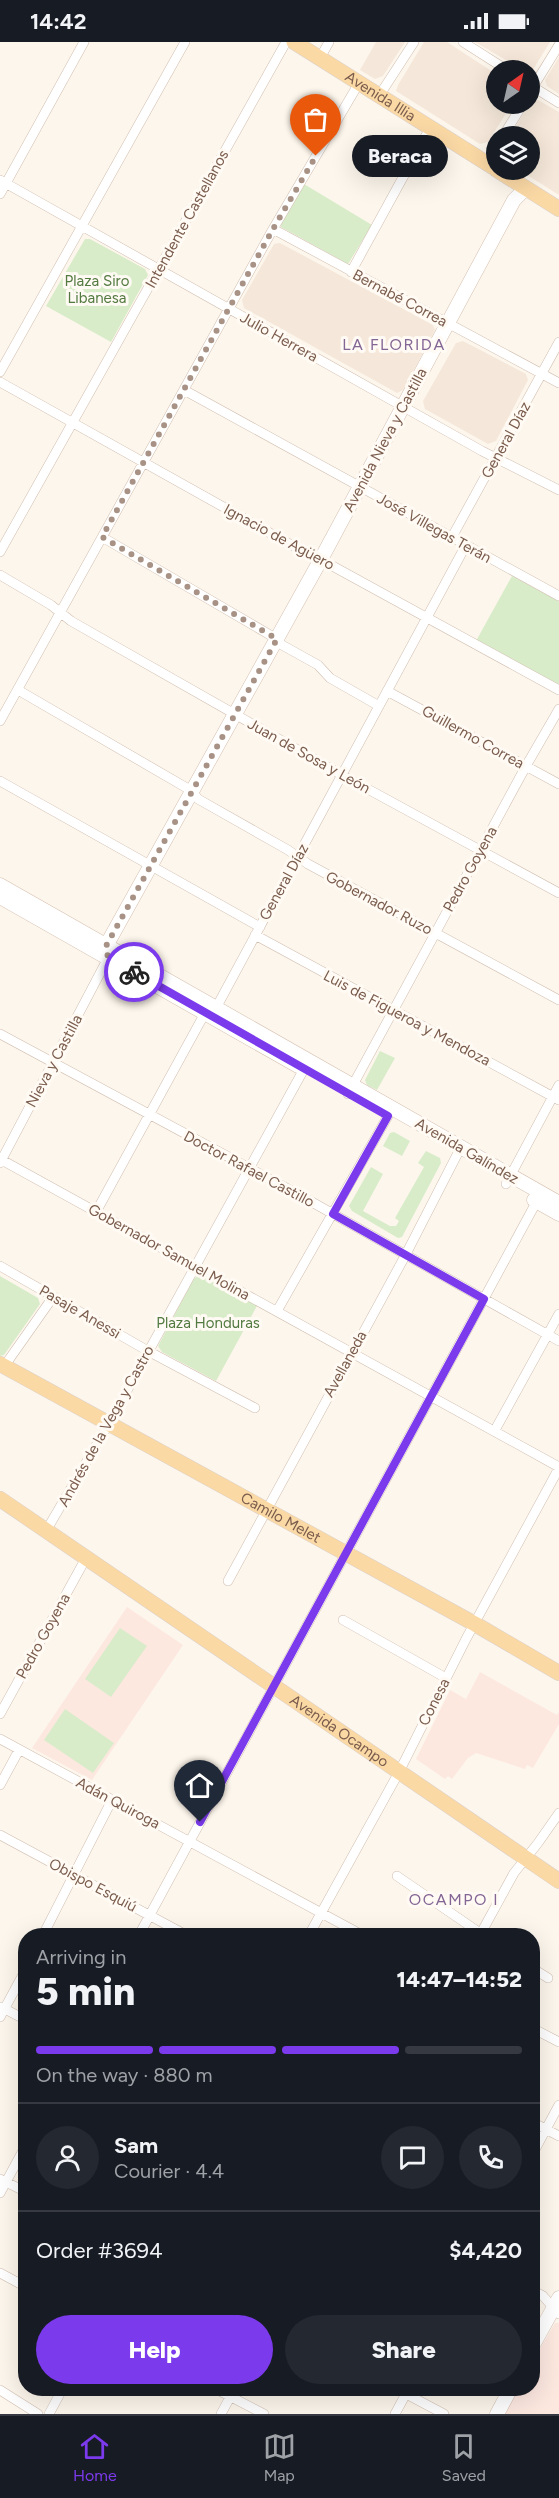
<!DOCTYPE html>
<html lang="en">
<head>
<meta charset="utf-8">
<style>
	:root { --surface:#171b24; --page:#242831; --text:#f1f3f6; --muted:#9ea1a6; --line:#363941; --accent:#7c3aed }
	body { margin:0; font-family:Figtree,sans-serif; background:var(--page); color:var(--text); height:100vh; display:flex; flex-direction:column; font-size:22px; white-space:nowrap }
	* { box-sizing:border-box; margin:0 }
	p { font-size:20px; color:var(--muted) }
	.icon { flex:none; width:33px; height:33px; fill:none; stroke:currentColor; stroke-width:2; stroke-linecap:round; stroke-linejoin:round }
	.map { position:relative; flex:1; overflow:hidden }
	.panel { position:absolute; left:18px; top:1886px; width:522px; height:468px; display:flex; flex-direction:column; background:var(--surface); border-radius:24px; box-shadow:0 6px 24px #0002 }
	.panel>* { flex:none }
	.needle { width:39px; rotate:34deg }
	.tools { position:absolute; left:486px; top:18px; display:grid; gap:12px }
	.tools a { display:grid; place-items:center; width:54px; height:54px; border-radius:50%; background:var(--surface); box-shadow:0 6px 24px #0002; font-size:30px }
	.pin { position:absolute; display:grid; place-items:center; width:51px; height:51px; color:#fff; margin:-62px -26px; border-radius:50% 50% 50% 0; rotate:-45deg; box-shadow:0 0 6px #0007 }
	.pin .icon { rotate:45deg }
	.courier { position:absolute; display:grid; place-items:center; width:60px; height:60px; margin:-30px; border:4px solid #7c3aed; border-radius:50%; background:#fff; color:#222; box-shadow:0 2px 8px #0007 }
	.bubble { position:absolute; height:42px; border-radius:21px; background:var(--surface); box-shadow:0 6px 24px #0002; font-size:20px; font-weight:800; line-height:42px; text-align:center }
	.overview em { font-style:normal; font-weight:800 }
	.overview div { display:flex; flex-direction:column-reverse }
	.overview { display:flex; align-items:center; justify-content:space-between; height:102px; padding:0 18px }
	h1 { font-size:39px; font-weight:800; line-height:45px }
	.bar { display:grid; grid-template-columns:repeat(4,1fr); gap:9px 6px; align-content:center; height:72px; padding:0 18px }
	.bar i { height:8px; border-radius:4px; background:var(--line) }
	.bar .selected { background:var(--accent) }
	.bar p { grid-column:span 4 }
	.line { display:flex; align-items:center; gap:15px; padding:0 18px; border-top:2px solid var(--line) }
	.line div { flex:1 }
	.round { display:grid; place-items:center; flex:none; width:63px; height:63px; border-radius:32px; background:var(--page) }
	.cta { display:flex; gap:12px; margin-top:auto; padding:12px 18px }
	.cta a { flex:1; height:69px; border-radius:36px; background:var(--accent); color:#fff; font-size:24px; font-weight:800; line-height:69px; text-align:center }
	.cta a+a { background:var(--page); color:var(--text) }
	.status { display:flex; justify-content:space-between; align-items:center; height:42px; padding:0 30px; background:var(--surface); direction:ltr }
	.status svg { height:16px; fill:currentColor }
	.tab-bar { display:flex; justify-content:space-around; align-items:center; height:84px; border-top:2px solid var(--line); background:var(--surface); font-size:16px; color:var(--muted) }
	.tab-bar a { display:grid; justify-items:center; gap:3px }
	.tab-bar .selected { color:var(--accent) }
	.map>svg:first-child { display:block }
	.residential { fill:#f5e8da }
	.commercial { fill:#fde8e0 }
	.green { fill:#d8ecc9 }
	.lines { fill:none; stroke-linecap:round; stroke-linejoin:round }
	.street-casing { stroke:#d1beb0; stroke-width:10 }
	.secondary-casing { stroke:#d6c0b0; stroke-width:15 }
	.primary-casing { stroke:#dad1cd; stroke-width:16 }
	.street { stroke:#fff; stroke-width:9 }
	.secondary { stroke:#fff; stroke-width:14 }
	.primary { stroke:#fbd9a5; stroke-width:15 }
	.done { stroke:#a89285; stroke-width:6; stroke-dasharray:0 10.8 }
	.route { stroke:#7c3aed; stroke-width:8 }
	.labels { text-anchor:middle; stroke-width:6; stroke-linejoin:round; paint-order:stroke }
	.street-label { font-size:15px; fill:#7a5c4d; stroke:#fffaf3 }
	.park-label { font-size:15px; fill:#537a41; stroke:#fffaf3 }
	.neighbourhood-label { font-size:16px; letter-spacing:1.5px; fill:#846695; stroke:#fffaf3 }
</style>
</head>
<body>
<div class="status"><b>14:42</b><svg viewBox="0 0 49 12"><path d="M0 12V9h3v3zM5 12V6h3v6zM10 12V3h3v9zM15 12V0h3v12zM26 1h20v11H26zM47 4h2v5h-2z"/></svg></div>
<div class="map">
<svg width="559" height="2372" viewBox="0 0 559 2372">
	<rect width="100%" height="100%" fill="#fdf6ec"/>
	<path class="residential" d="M 376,0 L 405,0 L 383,34 L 375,37 L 360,28 Z
		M 424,0 L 447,0 L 496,32 L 496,62 L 512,62 L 488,100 L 480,102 L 396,49 L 398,43 Z
		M 475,0 L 550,0 L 531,31 L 523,28 Z
		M 559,15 L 559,52 L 547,44 L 545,38 Z
		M 532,58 L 538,58 L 559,70 L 559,153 L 519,128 L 530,128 L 530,94 L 510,94 Z
		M 280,201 L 433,283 L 435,288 L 403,348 L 397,351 L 244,266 L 242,258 L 274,202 Z
		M 463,299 L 526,332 L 528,338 L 496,399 L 488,402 L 425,367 L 423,359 L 456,301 Z"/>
	<path class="commercial" d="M 127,1565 L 183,1603 L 92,1738 L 32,1706 Z
		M 480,1630 L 557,1673 L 559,1670 L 559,1682 L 533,1726 L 527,1723 L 525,1727 L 476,1711 L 468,1716 L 452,1737 L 448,1734 L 445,1737 L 416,1717 L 450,1648 L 466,1657 Z
		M 555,2281 L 559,2281 L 559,2372 L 505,2372 L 518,2346 L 532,2346 L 533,2319 Z"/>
	<path class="green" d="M 304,142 L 372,183 L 348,222 L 281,185 L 281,182 Z
		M 85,197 L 90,197 L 145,227 L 148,233 L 111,300 L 46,264 Z
		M 512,534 L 559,559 L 559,643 L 476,599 Z
		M 380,1009 L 395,1016 L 377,1048 L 367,1043 L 365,1038 Z
		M 394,1090 L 410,1099 L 402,1114 L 383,1104 L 390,1091 Z
		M 426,1109 L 440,1116 L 441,1121 L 402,1195 L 398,1196 L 352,1169 L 349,1164 L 371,1125 L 383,1132 L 363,1169 L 390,1184 L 396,1184 L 399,1179 L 395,1176 L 424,1125 L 418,1121 Z
		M 198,1233 L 204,1233 L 258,1262 L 216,1339 L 162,1310 L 158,1304 L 193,1238 Z
		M 0,1234 L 38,1256 L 40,1262 L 4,1313 L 0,1314 Z
		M 120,1586 L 147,1604 L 111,1655 L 85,1637 Z
		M 65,1667 L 114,1701 L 93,1731 L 44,1698 Z"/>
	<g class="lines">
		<g class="street-casing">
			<path id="street" d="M 463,0 L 507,28
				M 320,16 L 329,0
				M 530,43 L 559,61
				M 530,50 L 559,3
				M 379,54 L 414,0
				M 503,94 L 523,62
				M 487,121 L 496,105
				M 0,138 L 482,409 L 559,448
				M 0,152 L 84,0
				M 273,187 L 559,341
				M 351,230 L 430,86
				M 0,330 L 185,0
				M 0,340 L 320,519 L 327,521 L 559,648
				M 184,348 L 559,554
				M 102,495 L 277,597 L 282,603 L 318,623 L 330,636 L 379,664
				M 452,495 L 559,300
				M 0,510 L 286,0
				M 0,533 L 51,563 L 71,579 L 342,733 L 559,851
				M 18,648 L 192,749 L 198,757 L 288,808 L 308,822 L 559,958
				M 387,649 L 559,742
				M 0,679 L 273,187 L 359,41
				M 0,739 L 260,885
				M 255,893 L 559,1058
				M 0,992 L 303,1155 L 559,1299
				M 348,1052 L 526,724 L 559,667
				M 0,1117 L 559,1425
				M 0,1121 L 108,916
				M 506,1142 L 559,1043
				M 96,1170 L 205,971 L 216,966 L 466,503
				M 0,1224 L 148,1309 L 255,1366
				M 277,1269 L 388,1074
				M 3,1326 L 53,1255
				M 495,1388 L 559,1272
				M 46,1489 L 108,1383 L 304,1027
				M 228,1539 L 405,1214 L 461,1105
				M 343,1578 L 446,1636
				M 0,1672 L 86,1516
				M 0,1697 L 362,1893
				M 0,1743 L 19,1708
				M 0,1793 L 186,1893
				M 397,1834 L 483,1893
				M 43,1893 L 112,1758
				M 139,1893 L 538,1157
				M 309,1893 L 399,1730 L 466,1597 L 559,1426
				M 480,1893 L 514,1831 L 538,1801 L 559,1771
				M 532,1926 L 548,1936
				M 1,1965 L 26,1978
				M 0,1975 L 26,1927
				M 532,1986 L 559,2000
				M 532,2080 L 559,2094
				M 532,2113 L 559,2063
				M 0,2137 L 26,2150
				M 0,2151 L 26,2103
				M 0,2231 L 26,2245
				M 532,2248 L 543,2254 L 559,2272
				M 214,2346 L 264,2372
				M 395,2346 L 444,2372
				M 0,2348 L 38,2372
				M 49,2372 L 63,2346
				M 221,2372 L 235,2346
				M 395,2372 L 408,2348"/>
		</g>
		<g class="secondary-casing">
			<path id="secondary" d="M 0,843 L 559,1161
				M 0,855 L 298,1024
				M 108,916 L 106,904 L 320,519 L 514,158 L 526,146
				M 534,1158 L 559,1172
				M 532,2305 L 559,2256
				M 497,2372 L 511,2346"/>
		</g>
		<g class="primary-casing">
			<g id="primary">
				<path id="s1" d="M 294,0 L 496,127"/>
				<path d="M 497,128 L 559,167"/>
				<path id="s2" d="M 0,1322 L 475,1582 L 559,1631"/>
				<path id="s3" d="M 0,1457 L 559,1839"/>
			</g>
		</g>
		<use href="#street" class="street"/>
		<use href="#secondary" class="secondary"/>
		<use href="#primary" class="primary"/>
	</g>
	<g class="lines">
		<path class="done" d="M 134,930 L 108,916 L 106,904 L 277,597 L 102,495 L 273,187 L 316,114"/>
		<path class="route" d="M 134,930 L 388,1074 L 333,1172 L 484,1257 L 200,1780"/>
	</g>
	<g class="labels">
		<g class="street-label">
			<text dy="5" stroke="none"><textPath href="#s1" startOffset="102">Avenida Illia</textPath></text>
			<text transform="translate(187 177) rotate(-61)" y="5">Intendente Castellanos</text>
			<text transform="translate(400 256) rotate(28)" y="5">Bernabé Correa</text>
			<text transform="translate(279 295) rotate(29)" y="5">Julio Herrera</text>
			<text transform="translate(385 398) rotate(-62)" y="5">Avenida Nieva y Castilla</text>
			<text transform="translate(506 398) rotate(-61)" y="5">General Díaz</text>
			<text transform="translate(434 486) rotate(29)" y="5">José Villegas Terán</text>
			<text transform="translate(279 495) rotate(28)" y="5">Ignacio de Agüero</text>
			<text transform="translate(473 695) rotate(29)" y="5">Guillermo Correa</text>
			<text transform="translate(309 714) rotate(29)" y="5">Juan de Sosa y León</text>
			<text transform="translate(470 827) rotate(-61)" y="5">Pedro Goyena</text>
			<text transform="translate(284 840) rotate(-61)" y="5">General Díaz</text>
			<text transform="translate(379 861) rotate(28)" y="5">Gobernador Ruzo</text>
			<text transform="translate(407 976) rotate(28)" y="5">Luis de Figueroa y Mendoza</text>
			<text transform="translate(54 1019) rotate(-62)" y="5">Nieva y Castilla</text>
			<text transform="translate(467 1109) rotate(30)" y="5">Avenida Galíndez</text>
			<text transform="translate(249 1127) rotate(28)" y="5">Doctor Rafael Castillo</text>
			<text transform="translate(169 1210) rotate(29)" y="5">Gobernador Samuel Molina</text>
			<text transform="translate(80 1270) rotate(30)" y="5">Pasaje Anessi</text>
			<text transform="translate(345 1322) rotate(-61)" y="5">Avellaneda</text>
			<text transform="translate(106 1384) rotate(-61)" y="5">Andrés de la Vega y Castro</text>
			<text dy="5" stroke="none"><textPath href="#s2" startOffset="320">Camilo Melet</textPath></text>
			<text transform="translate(43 1594) rotate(-61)" y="5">Pedro Goyena</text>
			<text transform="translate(434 1660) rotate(-63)" y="5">Conesa</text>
			<text dy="5" stroke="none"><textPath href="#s3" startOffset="411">Avenida Ocampo</textPath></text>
			<text transform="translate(118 1761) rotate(28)" y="5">Adán Quiroga</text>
			<text transform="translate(93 1843) rotate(28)" y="5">Obispo Esquiú</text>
		</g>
		<g class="park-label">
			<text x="97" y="244">Plaza Siro<tspan x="97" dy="17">Libanesa</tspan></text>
			<text x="208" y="1286">Plaza Honduras</text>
		</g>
		<g class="neighbourhood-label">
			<text x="394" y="308">LA FLORIDA</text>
			<text x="454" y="1863">OCAMPO I</text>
		</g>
	</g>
</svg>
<div class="tools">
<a><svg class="needle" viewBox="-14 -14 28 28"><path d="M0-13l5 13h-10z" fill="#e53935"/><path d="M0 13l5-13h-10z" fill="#9ea1a6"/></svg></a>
<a><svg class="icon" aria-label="layers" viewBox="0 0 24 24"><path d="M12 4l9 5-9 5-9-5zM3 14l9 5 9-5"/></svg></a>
</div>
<div class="pin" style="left:316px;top:114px;background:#ea580c"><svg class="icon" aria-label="bag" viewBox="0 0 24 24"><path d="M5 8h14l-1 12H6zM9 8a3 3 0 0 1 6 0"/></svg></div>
<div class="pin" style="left:200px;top:1780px;background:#1f2937"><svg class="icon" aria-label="home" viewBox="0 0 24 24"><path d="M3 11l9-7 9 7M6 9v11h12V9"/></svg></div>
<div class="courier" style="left:134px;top:930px"><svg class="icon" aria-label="bike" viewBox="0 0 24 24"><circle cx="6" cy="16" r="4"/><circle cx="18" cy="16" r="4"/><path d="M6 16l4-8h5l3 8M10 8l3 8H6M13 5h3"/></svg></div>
<div class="bubble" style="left:352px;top:93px;width:96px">Beraca</div>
<section class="panel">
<div class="overview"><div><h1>5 min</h1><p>Arriving in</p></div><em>14:47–14:52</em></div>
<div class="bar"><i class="selected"></i><i class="selected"></i><i class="selected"></i><i></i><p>On the way · 880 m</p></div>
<div class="line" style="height:108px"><a class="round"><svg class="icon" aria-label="person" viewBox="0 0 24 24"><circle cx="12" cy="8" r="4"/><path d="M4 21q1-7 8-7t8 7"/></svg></a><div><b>Sam</b><p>Courier · 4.4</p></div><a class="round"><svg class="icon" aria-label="chat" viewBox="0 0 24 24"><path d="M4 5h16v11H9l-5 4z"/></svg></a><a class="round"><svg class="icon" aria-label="phone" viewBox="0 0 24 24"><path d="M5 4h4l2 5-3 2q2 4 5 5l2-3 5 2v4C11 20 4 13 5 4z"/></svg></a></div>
<div class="line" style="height:78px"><div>Order #3694</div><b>$4,420</b></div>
<div class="cta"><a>Help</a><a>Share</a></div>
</section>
</div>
<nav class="tab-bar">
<a class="selected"><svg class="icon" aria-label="home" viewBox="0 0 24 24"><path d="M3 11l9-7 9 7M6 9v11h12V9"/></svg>Home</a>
<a><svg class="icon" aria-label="map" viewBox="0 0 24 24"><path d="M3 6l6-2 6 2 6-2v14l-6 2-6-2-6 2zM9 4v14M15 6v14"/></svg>Map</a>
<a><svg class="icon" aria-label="saved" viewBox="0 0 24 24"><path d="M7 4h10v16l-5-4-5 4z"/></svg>Saved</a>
</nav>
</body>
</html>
